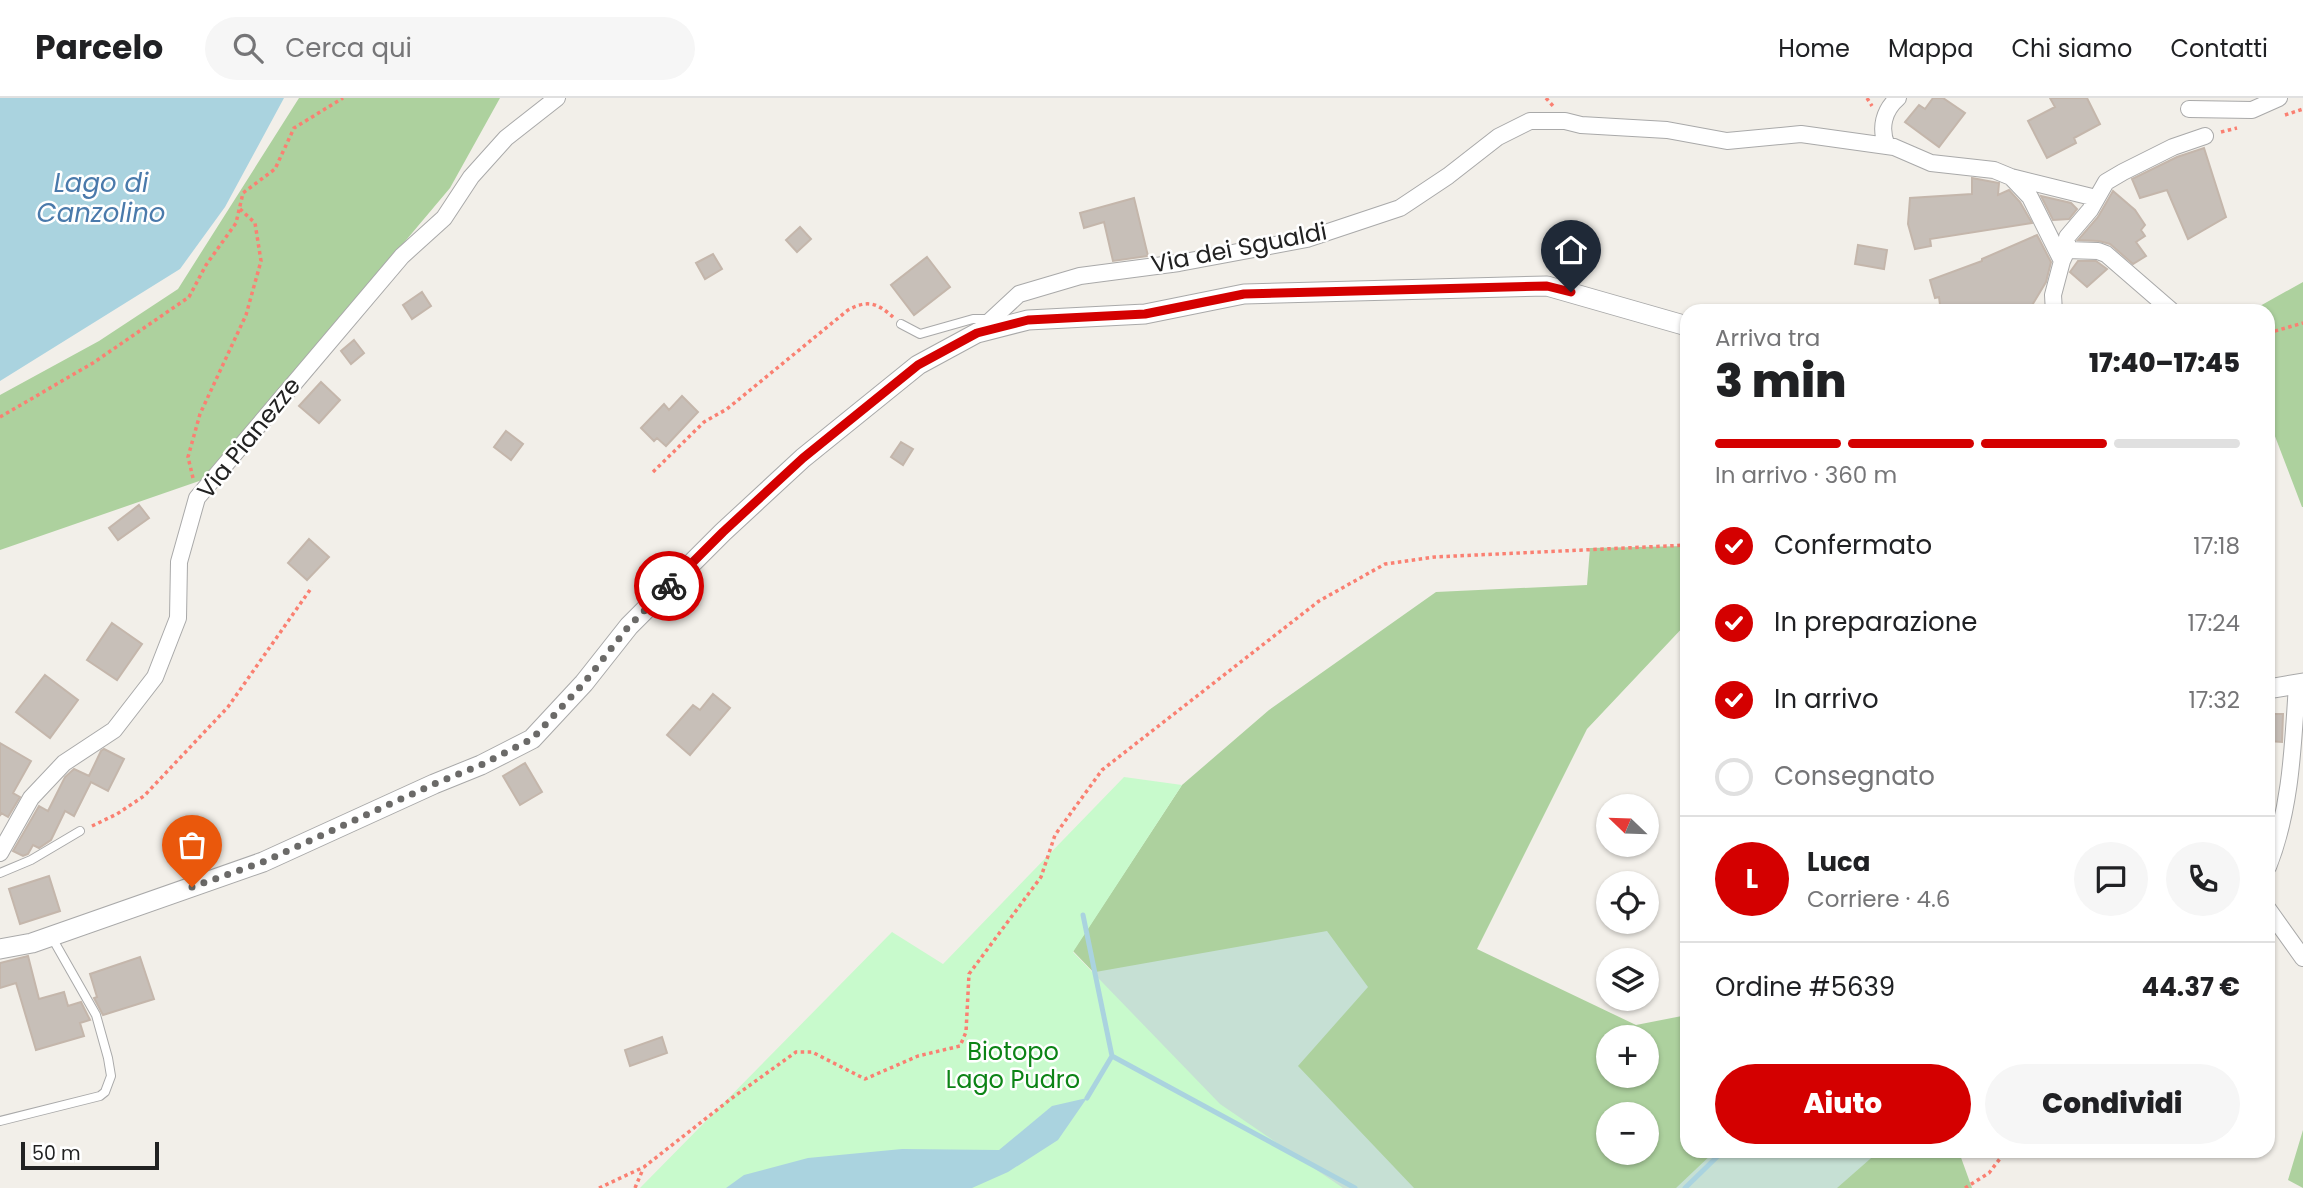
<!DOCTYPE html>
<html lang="it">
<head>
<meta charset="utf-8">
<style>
	:root { --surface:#fff; --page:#f6f6f6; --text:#202124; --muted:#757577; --line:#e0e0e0; --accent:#d40000 }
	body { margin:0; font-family:Poppins,sans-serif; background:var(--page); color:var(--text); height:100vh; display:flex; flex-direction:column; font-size:26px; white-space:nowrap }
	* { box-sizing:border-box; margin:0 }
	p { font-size:23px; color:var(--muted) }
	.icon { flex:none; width:38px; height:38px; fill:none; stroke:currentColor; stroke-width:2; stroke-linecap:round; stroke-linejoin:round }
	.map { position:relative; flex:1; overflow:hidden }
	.sheet { position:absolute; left:1680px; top:206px; width:595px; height:854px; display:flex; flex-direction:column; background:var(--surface); border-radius:21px; box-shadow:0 2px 5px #0004 }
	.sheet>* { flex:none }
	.needle { width:46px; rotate:293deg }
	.tools { position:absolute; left:1596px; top:696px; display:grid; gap:14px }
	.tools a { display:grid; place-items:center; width:63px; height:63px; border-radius:50%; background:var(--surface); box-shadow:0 2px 5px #0004; font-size:35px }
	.scale { position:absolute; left:21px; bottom:18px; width:138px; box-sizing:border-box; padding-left:7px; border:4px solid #222; border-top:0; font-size:19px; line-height:24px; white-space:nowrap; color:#222; -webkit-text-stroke:5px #fff; paint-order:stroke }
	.pin { position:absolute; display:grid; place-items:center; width:60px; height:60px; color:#fff; margin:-72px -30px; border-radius:50% 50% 50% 0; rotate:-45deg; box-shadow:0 0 7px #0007 }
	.pin .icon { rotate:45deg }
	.courier { position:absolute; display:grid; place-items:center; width:70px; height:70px; margin:-35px; border:5px solid #d40000; border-radius:50%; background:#fff; color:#222; box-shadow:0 2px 9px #0007 }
	.overview em { font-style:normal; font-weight:800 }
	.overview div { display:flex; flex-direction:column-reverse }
	.overview { display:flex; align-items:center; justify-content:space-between; height:119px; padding:0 35px }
	h1 { font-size:46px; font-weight:800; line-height:52px }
	.bar { display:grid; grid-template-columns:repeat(4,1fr); gap:10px 7px; align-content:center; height:84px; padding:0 35px }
	.bar i { height:9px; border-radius:5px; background:var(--line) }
	.bar .on { background:var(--accent) }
	.bar p { grid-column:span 4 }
	.line { display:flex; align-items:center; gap:18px; padding:0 35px; border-top:2px solid var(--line) }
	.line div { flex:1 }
	.round { display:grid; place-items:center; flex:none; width:74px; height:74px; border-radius:37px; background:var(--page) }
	ol { padding:0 35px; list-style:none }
	li { display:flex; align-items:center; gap:21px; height:77px }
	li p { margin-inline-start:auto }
	li .icon { padding:7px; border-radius:50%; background:var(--accent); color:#fff; stroke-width:4 }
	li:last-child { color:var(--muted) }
	li i { width:38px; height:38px; border:4px solid var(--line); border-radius:50% }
	.primary-button { display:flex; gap:14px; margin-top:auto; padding:14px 35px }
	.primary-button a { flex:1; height:80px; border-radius:42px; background:var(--accent); color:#fff; font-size:28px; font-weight:800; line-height:80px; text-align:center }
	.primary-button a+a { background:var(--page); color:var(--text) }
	header { display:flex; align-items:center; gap:42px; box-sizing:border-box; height:98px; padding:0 35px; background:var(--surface); border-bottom:2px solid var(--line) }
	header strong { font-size:33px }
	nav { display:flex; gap:38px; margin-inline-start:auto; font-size:24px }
	.search { width:490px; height:63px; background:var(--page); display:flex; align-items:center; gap:18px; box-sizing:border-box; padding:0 24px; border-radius:38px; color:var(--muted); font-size:26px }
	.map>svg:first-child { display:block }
	.forest { fill:#add19e; fill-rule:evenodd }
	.wetland { fill:#c6e0d4 }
	.park { fill:#c8facc }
	.water { fill:#aad3df }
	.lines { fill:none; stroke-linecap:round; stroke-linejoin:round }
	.stream { stroke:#aad3df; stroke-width:5 }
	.building { fill:#c7bfb8; stroke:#c4b6ab; stroke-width:2 }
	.service-casing { stroke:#a9a9a9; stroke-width:10 }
	.minor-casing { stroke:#a9a9a9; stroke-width:18 }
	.tertiary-casing { stroke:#a9a9a9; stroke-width:21 }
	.path { stroke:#fa8072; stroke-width:3.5; stroke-dasharray:3.5 3.5; stroke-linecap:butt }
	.service { stroke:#fff; stroke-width:8 }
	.minor { stroke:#fff; stroke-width:16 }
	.tertiary { stroke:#fff; stroke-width:19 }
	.done { stroke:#6b6a68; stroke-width:7; stroke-dasharray:0 12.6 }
	.route { stroke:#d40000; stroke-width:9 }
	.labels { text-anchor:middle; stroke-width:5; stroke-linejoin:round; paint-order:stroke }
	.street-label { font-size:24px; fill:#222; stroke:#fff }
	.park-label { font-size:24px; fill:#0c8416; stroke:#fff }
	.water-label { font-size:26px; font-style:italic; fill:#4a7aab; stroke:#fff }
</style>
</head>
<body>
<header>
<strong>Parcelo</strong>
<div class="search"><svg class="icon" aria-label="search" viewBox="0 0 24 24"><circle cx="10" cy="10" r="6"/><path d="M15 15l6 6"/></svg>Cerca qui</div>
<nav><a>Home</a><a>Mappa</a><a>Chi siamo</a><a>Contatti</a></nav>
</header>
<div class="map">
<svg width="2303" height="1090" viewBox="0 0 2303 1090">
	<rect width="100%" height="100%" fill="#f2efe9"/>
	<path class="forest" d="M 299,0 L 500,0 L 450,90 L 205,381 L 0,452 L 0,297 L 99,243 L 178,191 Z
		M 2303,184 L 2303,409 L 2302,409 L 2268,320 L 2268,214 L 2251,213 Z
		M 1687,448 L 1687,525 L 1587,631 L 1477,851 L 1636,927 L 1687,917 L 1687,1054 L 1959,1054 L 1972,1090 L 1343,1090 L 1220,1006 L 1073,853 L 1182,687 L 1269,612 L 1436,494 L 1587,487 L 1590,450 ZM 1608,940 L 1647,940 L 1647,978 L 1608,978 ZM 1608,1017 L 1647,1017 L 1647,1055 L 1608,1055 Z
		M 2303,1032 L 2303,1090 L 2288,1082 Z"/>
	<path class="wetland" d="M 1327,833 L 1368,889 L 1298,968 L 1414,1090 L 695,1090 L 1039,884 Z
		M 1714,1054 L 1878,1054 L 1837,1090 L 1676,1090 Z"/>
	<path class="park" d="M 1124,679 L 1182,687 L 1073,854 L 1220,1006 L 1343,1090 L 640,1090 L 892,834 L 943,866 Z"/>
	<path class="water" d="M 0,0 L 284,0 L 225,109 L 180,171 L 0,283 Z
		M 1087,1000 L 1058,1042 L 1008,1074 L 972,1090 L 726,1090 L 744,1077 L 808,1060 L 902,1051 L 999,1052 L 1052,1008 Z"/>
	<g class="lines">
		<path class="stream" d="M 1083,817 L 1112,958 L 1087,1000
			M 1112,958 L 1355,1090
			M 1685,1090 L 1722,1054"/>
	</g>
	<path class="building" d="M 1933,0 L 1943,0 L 1965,15 L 1939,49 L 1905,24 L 1919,7 L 1925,11 Z
		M 2050,0 L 2087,0 L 2100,26 L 2074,40 L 2076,45 L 2047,60 L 2028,23 L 2055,9 Z
		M 2204,50 L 2226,119 L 2188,141 L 2167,92 L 2140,100 L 2132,81 L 2177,59 Z
		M 1972,80 L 1999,85 L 1998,97 L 2009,92 L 2020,104 L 2032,125 L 1930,141 L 1931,148 L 1915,151 L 1908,126 L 1910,100 L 1972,96 Z
		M 2113,93 L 2135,112 L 2145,127 L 2141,132 L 2145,138 L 2136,144 L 2146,158 L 2133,166 L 2110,146 L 2099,143 L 2078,142 L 2098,119 Z
		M 2041,98 L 2071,105 L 2077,111 L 2069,121 L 2053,122 Z
		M 1134,100 L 1148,158 L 1113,163 L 1104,124 L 1084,130 L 1080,115 Z
		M 800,129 L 811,141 L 797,154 L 786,142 Z
		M 2037,137 L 2051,164 L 2046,184 L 2028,214 L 1947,214 L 1945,207 L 1940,207 L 1939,199 L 1935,200 L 1930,182 L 1982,163 L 1982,161 Z
		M 1858,147 L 1887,152 L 1884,171 L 1855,166 Z
		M 713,156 L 722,171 L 705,181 L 696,165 Z
		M 927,159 L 950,189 L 914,217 L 891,187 Z
		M 2078,163 L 2096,163 L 2107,171 L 2087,189 L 2070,174 Z
		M 422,194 L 431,208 L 412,221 L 403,207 Z
		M 354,242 L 364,255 L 351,266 L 341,253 Z
		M 321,284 L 340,302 L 319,325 L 299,308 Z
		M 682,298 L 698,314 L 666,348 L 657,340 L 654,343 L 641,330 L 664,306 L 669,312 Z
		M 506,333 L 523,346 L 511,362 L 494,349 Z
		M 901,344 L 913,351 L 903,367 L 891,359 Z
		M 139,407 L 149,420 L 118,442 L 109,430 Z
		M 309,441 L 329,459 L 307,482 L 288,465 Z
		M 112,525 L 142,546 L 117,582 L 87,562 Z
		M 45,577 L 78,602 L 50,640 L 16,614 Z
		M 713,596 L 730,610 L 690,657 L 667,637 L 693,607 L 700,612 Z
		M 2268,616 L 2283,616 L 2282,644 L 2268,643 Z
		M 0,645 L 31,663 L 13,695 L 20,699 L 8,719 L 1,715 L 0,718 Z
		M 104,651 L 124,661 L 108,693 L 91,684 L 74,718 L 65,713 L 51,742 L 39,750 L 33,747 L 28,756 L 23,758 L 13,753 L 39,708 L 48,713 L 65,679 L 74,671 L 89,678 L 101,653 Z
		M 525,665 L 542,694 L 520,707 L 503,678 Z
		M 49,778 L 60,813 L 20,826 L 9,791 Z
		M 28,858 L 39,901 L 64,894 L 68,908 L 81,904 L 90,922 L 80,925 L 84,938 L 36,952 L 16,885 L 0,890 L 0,865 Z
		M 140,859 L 154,901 L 103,917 L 94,900 L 97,899 L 90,876 Z
		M 662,939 L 667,955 L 630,968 L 625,952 Z"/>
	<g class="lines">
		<g class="service-casing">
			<path id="service" d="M 901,226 L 920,236 L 973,221 L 988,221
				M 0,775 L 31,762 L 80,733
				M 0,1023 L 100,998 L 105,994 L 111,978 L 108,960 L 96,917 L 51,838"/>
		</g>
		<g class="minor-casing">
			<path id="minor" d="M 2189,11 L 2252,12 L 2279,0
				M 1887,48 C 1879,30 1884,12 1898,0
				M 2011,79 L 2030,99 L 2062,163
				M 2067,152 L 2098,153 L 2106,156 L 2173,214
				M 2054,214 L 2053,197 L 2062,163 L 2067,152 L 2067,139 L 2090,112 L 2106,84 L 2123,74 L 2173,49 L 2205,38
				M 977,235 L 1019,196 L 1080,178 L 1179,165 L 1307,141 L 1400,110 L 1448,78 L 1498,39 L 1530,23 L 1565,23 L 1581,27 L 1667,32 L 1727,43 L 1801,36 L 1894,49 L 1931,65 L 1994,72 L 2011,79 L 2096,100
				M 0,755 L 31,700 L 64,665 L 114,632 L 155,579 L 178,520 L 179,464 L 197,400 L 402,158 L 444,120 L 471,79 L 506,40 L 557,0
				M 2268,769 C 2291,711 2293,648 2297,586
				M 2268,811 L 2303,860"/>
		</g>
		<g class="tertiary-casing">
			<path id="tertiary" d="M 2268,591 L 2303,585
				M 0,851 L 32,845 L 263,764 L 434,686 L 481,667 L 532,641 L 584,585 L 629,528 L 723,434 L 803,360 L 918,267 L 977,235 L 1028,222 L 1145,216 L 1244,196 L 1547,188 L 1687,228"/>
		</g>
		<path class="path" d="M 1546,0 L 1553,8
			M 1867,0 L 1872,8
			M 2285,17 L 2303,11
			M 2221,34 L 2237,30
			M 2268,235 L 2303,225
			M 0,319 L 93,265 L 189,199 L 206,167 L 236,125 L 243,95 L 275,71 L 294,30 L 343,0
			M 653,374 L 704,324 L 727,311 L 848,212 C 867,202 876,204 893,219
			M 193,380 L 188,359 L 200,316 L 246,217 L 261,163 L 255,125 L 240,111
			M 92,728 L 117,716 L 144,698 L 228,609 L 312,489
			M 599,1090 L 644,1069 L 732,1000 L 796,954 L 812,954 L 865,981 L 918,958 L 960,948 L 966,934 L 969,876 L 1041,779 L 1055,737 L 1102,672 L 1319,503 L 1385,466 L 1435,459 L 1687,447
			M 635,1090 L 643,1071
			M 1965,1090 L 1989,1075 L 2005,1054"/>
		<use href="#service" class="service"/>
		<use href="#minor" class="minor"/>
		<use href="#tertiary" class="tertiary"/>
	</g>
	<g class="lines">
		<path class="done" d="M 192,789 L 263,764 L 434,686 L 481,667 L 532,641 L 584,585 L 629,528 L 669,488"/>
		<path class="route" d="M 669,488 L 723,434 L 803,360 L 918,267 L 977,235 L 1028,222 L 1145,216 L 1244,196 L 1547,188 L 1571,194"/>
	</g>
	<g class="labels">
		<g class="street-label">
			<text transform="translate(1239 150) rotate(-11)" y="8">Via dei Sgualdi</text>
			<text transform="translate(249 340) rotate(-51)" y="8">Via Pianezze</text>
		</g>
		<g class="park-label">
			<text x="1013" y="962">Biotopo<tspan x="1013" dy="28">Lago Pudro</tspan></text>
		</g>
		<g class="water-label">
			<text x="101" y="94">Lago di<tspan x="101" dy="30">Canzolino</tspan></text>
		</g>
	</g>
</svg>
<div class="tools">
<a><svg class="needle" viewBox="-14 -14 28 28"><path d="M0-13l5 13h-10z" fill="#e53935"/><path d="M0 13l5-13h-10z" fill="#757577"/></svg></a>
<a><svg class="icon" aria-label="locate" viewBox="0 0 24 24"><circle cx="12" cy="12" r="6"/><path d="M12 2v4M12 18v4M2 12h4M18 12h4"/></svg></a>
<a><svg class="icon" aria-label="layers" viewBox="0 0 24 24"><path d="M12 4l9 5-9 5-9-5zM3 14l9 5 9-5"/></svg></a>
<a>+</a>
<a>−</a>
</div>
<div class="scale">50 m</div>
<div class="pin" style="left:192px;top:789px;background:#ea580c"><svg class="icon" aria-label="bag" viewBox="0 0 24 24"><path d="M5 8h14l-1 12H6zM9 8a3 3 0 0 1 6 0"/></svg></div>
<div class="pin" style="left:1571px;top:194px;background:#1f2937"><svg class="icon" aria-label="home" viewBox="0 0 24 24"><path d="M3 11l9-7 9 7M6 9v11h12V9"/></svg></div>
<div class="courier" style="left:669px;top:488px"><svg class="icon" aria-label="bike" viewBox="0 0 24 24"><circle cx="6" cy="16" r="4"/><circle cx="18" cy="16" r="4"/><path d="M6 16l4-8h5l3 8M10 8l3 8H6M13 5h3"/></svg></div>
<section class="sheet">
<div class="overview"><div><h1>3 min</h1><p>Arriva tra</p></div><em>17:40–17:45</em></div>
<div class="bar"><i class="on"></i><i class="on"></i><i class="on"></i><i></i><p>In arrivo · 360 m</p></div>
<ol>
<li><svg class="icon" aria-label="check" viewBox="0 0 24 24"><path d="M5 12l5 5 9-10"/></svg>Confermato<p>17:18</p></li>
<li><svg class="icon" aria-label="check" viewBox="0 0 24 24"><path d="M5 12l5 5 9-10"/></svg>In preparazione<p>17:24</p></li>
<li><svg class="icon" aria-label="check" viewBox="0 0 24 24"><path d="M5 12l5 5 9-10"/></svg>In arrivo<p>17:32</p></li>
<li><i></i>Consegnato</li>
</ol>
<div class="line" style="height:126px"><b class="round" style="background:var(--accent);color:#fff">L</b><div><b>Luca</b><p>Corriere · 4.6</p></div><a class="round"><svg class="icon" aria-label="chat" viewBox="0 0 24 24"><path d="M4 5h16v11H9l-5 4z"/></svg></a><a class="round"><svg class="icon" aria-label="phone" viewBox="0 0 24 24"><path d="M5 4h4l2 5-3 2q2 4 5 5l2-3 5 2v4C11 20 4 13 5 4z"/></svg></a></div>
<div class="line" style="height:91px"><div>Ordine #5639</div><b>44.37 €</b></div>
<div class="primary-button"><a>Aiuto</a><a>Condividi</a></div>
</section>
</div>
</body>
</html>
